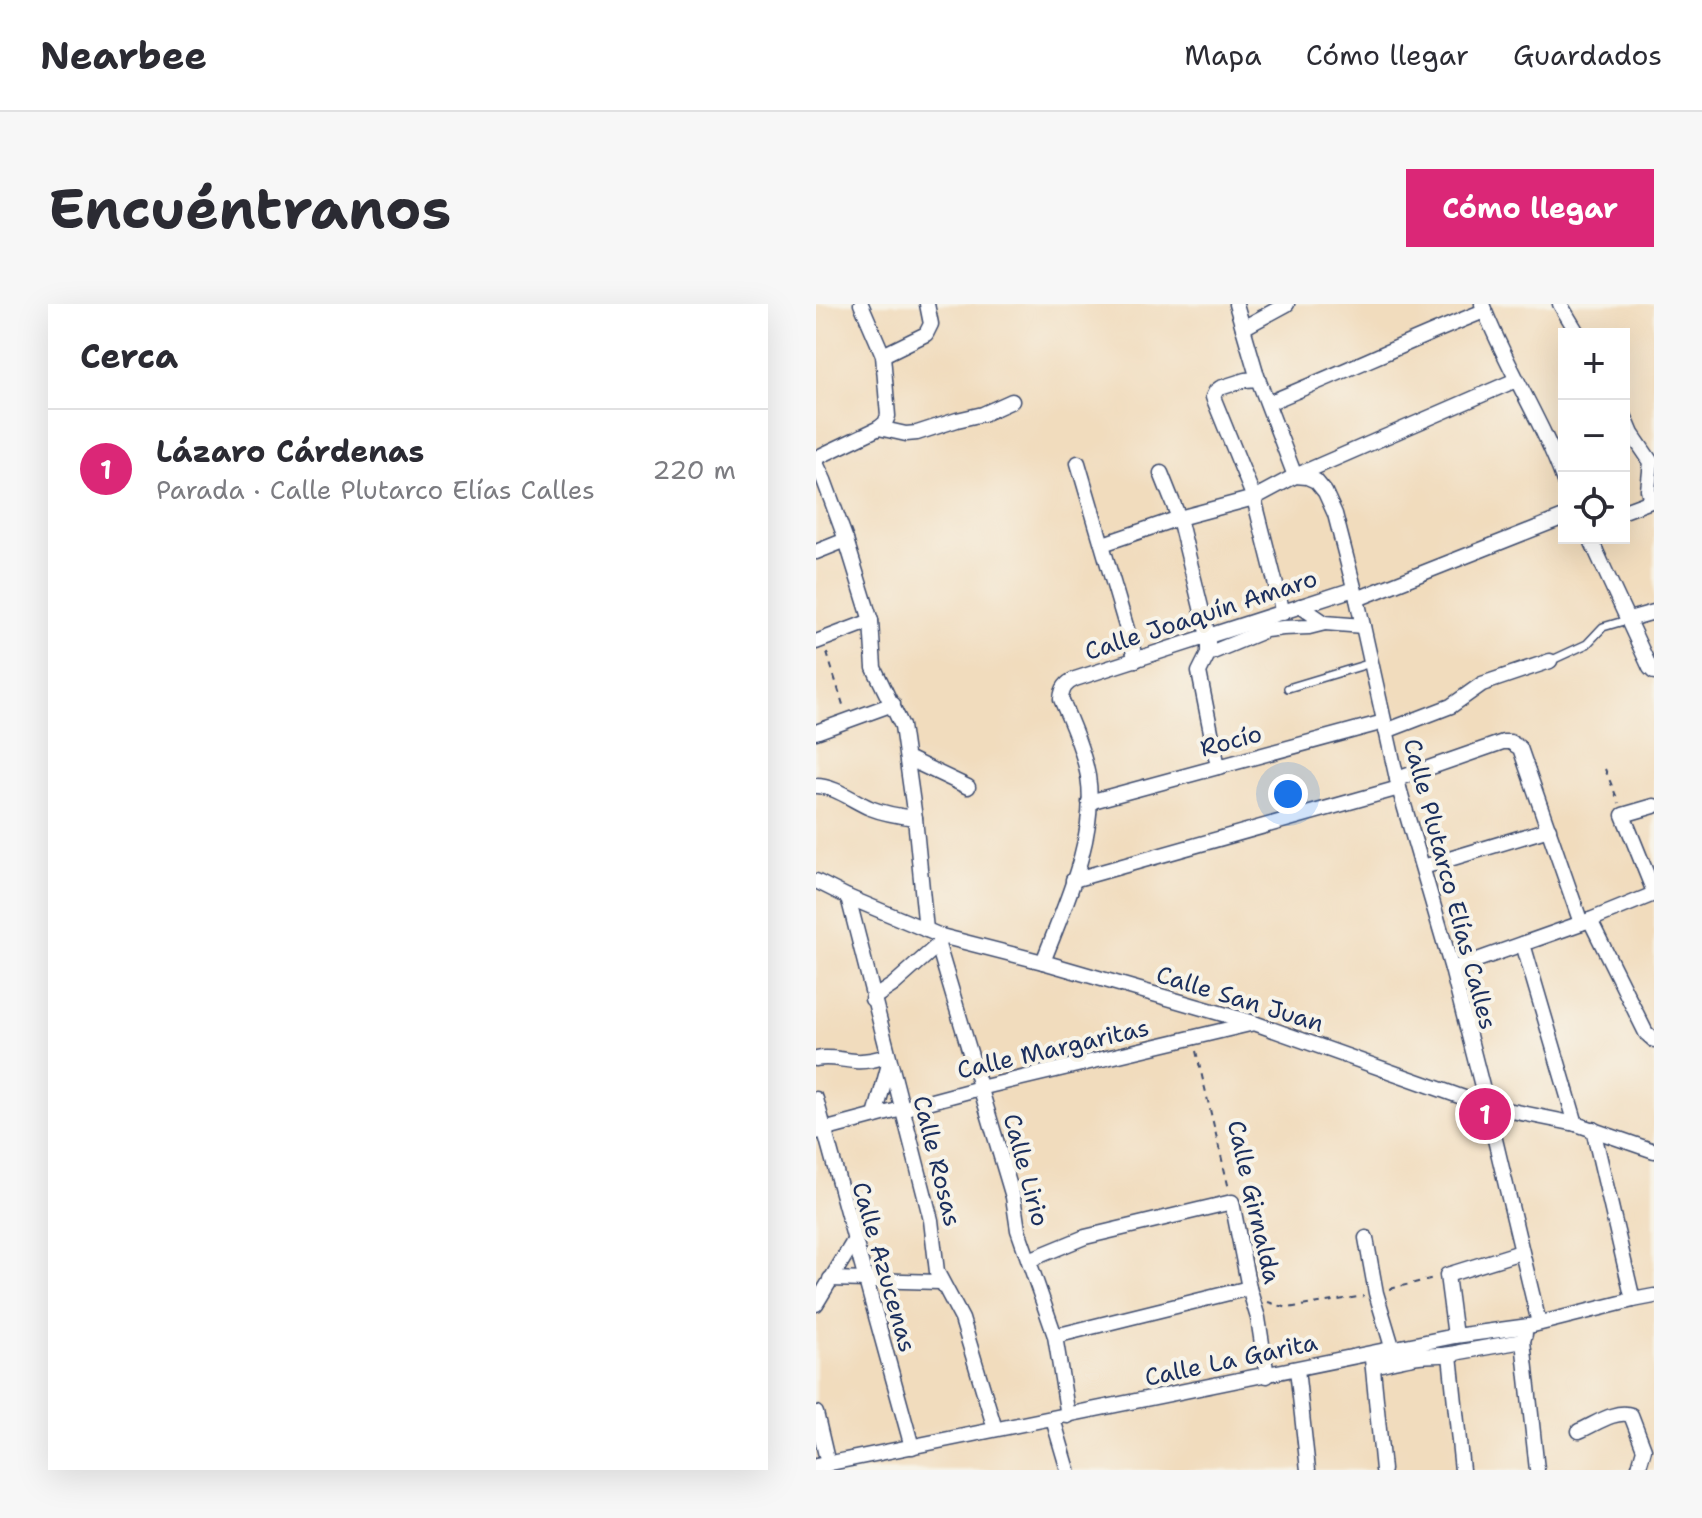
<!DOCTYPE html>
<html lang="es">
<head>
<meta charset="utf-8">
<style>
	:root { --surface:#fff; --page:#f7f7f7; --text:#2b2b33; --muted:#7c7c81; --line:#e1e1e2; --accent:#db2777 }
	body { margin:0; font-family:"Shantell Sans",sans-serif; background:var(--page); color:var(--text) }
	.controls { position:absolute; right:24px; top:24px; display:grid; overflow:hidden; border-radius:0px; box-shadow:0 8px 32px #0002 }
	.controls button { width:72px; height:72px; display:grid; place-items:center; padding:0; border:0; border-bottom:2px solid var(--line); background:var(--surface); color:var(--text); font:40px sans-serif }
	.you { position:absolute; left:472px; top:490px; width:28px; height:28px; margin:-20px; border:6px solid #fff; border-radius:50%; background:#1a73e8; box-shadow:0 0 0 12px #1a73e833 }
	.badge { display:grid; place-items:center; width:52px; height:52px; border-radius:50%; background:var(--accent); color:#fff; font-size:26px; font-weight:700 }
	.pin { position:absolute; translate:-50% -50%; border:4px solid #fff; box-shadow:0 2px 8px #0006 }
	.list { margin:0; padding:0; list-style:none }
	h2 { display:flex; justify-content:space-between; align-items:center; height:104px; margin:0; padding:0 32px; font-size:34px }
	h2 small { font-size:26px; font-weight:400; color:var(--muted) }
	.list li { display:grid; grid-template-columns:52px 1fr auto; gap:24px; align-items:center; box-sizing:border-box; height:120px; padding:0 32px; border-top:2px solid var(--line) }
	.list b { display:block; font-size:30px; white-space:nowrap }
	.list p { margin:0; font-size:26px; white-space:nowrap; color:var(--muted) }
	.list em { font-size:26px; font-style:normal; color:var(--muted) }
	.icon { flex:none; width:44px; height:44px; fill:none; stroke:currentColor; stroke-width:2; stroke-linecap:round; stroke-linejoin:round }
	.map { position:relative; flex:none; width:838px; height:1166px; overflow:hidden; border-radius:0px }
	header { display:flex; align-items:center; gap:48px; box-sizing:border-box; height:112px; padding:0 40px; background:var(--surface); border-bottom:2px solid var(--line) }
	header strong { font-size:38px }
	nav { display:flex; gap:44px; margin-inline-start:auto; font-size:28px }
	.intro { display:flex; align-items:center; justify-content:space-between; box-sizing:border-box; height:192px; padding:0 48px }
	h1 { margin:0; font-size:56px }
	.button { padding:20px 36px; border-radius:0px; background:var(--accent); color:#fff; font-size:28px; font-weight:700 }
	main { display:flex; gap:48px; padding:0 48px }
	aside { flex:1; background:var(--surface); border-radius:0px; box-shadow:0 8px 32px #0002 }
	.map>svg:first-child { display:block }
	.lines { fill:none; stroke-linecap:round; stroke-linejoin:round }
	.lane-casing { stroke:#3b496c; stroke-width:10 }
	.street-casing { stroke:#3b496c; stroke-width:17 }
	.path { stroke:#3b496c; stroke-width:2; stroke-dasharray:6 6; stroke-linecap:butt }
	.lane { stroke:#fff; stroke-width:7 }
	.street { stroke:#fff; stroke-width:14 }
	.labels { text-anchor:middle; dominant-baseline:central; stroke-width:8; stroke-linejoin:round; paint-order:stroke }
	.street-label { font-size:24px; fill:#1b2f5e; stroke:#f7f3e8 }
</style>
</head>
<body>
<header>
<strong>Nearbee</strong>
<nav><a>Mapa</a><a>Cómo llegar</a><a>Guardados</a></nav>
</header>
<div class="intro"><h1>Encuéntranos</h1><a class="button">Cómo llegar</a></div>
<main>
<aside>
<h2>Cerca<small></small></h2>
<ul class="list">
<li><span class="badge">1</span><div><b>Lázaro Cárdenas</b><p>Parada · Calle Plutarco Elías Calles</p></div><em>220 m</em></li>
</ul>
</aside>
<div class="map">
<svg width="838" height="1166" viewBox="0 0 838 1166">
	<rect width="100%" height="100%" fill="#f7f3e8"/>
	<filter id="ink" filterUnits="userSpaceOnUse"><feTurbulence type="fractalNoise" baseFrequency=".0125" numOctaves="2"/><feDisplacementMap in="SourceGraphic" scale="16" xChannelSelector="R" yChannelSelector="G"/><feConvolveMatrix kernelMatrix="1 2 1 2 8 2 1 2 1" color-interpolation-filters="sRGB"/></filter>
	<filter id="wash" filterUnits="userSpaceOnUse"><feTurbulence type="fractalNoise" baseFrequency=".006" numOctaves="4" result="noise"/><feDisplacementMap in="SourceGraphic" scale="32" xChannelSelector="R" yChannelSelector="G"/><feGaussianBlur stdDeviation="1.8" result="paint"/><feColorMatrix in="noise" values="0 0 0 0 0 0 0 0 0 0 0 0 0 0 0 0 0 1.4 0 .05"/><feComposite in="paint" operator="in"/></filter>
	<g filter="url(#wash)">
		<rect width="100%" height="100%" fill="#f1dcbd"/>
	</g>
	<g filter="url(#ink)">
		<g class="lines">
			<!-- lane casing -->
			<g class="lane-casing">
				<g id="lane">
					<path d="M 734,357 L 771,340 L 787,323 L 811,316"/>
					<path d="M 472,384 L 555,359"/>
				</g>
			</g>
			<!-- street casing -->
			<g class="street-casing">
				<g id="street">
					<path d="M 420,0 L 442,75 L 479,172 L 491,173 L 500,177 L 509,188 L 519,210 L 541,295 L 583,484 L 636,665 L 671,802 L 723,1019"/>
					<path d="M 666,0 C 689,61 726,116 748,177"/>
					<path d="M 744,0 L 762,30"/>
					<path d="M 427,24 L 471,0"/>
					<path d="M 67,51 L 110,30 L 115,20 L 111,0"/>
					<path d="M 442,75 L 429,76 L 404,84 L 400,87 L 397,93 L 438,194 L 467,309"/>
					<path d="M 452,99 C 525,69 596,36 668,7"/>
					<path d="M 808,111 L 816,130 L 835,158 L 832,186 L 835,197 L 808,207"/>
					<path d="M 63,124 L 90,130 L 101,129 L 141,116 L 167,110 L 196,97"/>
					<path d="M 0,154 L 63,124 L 69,119 L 72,112 L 67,51 L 45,0"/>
					<path d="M 0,159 L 8,176 L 30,236 L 55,317 L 58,364 L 86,422 L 99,514 L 110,626"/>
					<path d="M 262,159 L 320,356"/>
					<path d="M 345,169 L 363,214 L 392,332 L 392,350 L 383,368 L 402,463"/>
					<path d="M 774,234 L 834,364 L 838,368"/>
					<path d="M 287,240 L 363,214 L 438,194 L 479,172 L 700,76"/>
					<path d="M 0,248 L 30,236"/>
					<path d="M 541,295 L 748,213"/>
					<path d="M 484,302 L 509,319 L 547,322"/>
					<path d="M 813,315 L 838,308"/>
					<path d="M 0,338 L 55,317"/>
					<path d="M 392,350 L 450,326 L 467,324 L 493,323 L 509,319"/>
					<path d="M 570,427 L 635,402 L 666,380 L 734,357"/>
					<path d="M 0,428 L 77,400"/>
					<path d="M 91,454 L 152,483"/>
					<path d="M 581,475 L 687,438 L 694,438 L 704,444 L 765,619"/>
					<path d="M 0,482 C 19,482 37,497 54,504 C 69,510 83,512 99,514"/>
					<path d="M 273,498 L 568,418"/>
					<path d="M 838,502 L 807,511 L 838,588"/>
					<path d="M 607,563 L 733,525"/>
					<path d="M 257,576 L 583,484"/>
					<path d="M 0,577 L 32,593 L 125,632 L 227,658 L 438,719 L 671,802 L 760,820 L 838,847"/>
					<path d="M 32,593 L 115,916 L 121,968 L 146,1015 L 179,1125"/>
					<path d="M 774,616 L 830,729 L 838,736"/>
					<path d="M 125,632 L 122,641 L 197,893 L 202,926 L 239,1032 L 252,1112"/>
					<path d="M 707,640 L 760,820"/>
					<path d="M 227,658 C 248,603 282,532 272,472 C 267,445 255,419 245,395 C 246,384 250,379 259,375 L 538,285"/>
					<path d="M 636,665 L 774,616 L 838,590"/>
					<path d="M 56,695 L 77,681 L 122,641"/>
					<path d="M 0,755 C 14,752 25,756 39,757 C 50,758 61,755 72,752"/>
					<path d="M 0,795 L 96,1143"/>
					<path d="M 59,812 L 73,760"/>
					<path d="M 777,825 L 817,996"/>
					<path d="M 0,828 L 164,784 L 438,719"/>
					<path d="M 550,934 L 560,989 L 577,1046"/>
					<path d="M 213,956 L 269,933 L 416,898 L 433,984 L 442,1014 L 451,1072"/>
					<path d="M 14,975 L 124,978"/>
					<path d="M 0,1000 L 38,937"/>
					<path d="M 709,1030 L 707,1037 L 721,1166"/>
					<path d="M 239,1032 L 433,984"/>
					<path d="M 639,1032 L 631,971 L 705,948"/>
					<path d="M 634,1051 L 646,1166"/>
					<path d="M 556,1055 L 567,1166"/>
					<path d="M 557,1062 C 570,1059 584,1055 597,1053 C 612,1050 629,1053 644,1048 L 707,1037"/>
					<path d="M 481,1065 L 492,1166"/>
					<path d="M 0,1109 L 12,1160"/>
					<path d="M 237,1115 L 252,1166"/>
					<path d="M 763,1127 C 778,1121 800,1105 815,1111 L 828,1145 L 822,1166"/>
					<path d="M 0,1162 L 639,1032 L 713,1022 L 817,996 L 838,992"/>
				</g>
			</g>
			<!-- path -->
			<g class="path">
				<path d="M 11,349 L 28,404"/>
				<path d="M 789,465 L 803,499"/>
				<path d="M 380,747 L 413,885"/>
				<path d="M 574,985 L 618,974"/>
				<path d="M 452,998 L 472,1004 L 548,992"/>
			</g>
			<!-- lane -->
			<use href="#lane" class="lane"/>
			<!-- street -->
			<use href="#street" class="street"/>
		</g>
	</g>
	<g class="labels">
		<!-- street labels -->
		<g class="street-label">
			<text transform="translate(385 311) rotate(-18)">Calle Joaquín Amaro</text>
			<text transform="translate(415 437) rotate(-15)">Rocío</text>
			<text transform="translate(634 580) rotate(75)">Calle Plutarco Elías Calles</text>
			<text transform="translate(424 695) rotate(17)">Calle San Juan</text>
			<text transform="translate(237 745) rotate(-13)">Calle Margaritas</text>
			<text transform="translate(121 857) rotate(76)">Calle Rosas</text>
			<text transform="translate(210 866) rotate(75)">Calle Lirio</text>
			<text transform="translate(438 898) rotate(77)">Calle Girnalda</text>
			<text transform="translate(68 963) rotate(74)">Calle Azucenas</text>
			<text transform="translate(415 1056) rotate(-12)">Calle La Garita</text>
		</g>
	</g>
</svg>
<div class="controls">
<button>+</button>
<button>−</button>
<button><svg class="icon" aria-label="locate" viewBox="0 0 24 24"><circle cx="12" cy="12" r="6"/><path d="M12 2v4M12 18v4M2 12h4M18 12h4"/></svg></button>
</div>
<div class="you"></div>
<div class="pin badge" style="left:669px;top:810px">1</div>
</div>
</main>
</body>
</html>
